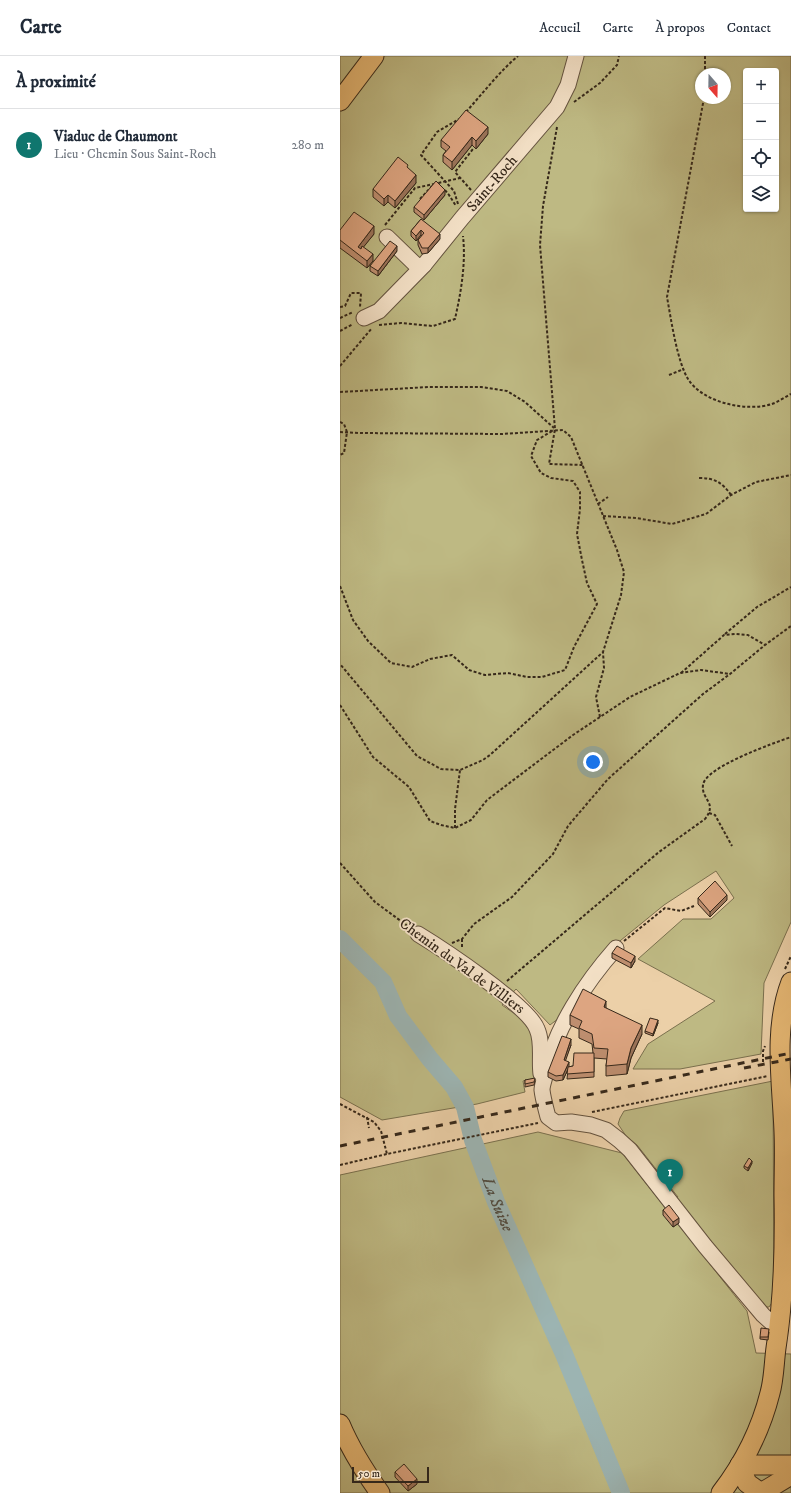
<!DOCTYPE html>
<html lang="fr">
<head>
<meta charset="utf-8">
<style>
	:root { --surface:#fff; --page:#f2f2f3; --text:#1f2937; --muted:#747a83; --line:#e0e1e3; --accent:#0f766e }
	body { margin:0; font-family:"IM FELL DW Pica",serif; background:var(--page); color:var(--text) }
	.controls { position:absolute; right:12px; top:12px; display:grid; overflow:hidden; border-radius:4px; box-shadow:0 1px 3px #0004 }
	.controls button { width:36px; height:36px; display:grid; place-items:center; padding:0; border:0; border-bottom:1px solid var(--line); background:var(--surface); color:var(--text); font:20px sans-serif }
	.compass { position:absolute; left:355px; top:12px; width:36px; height:36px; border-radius:50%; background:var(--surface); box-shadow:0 1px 3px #0004; rotate:160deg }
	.scale { position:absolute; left:12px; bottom:10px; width:77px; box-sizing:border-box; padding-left:4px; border:2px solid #36281a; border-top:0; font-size:11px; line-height:14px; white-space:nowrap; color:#36281a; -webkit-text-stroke:3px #f3e0c6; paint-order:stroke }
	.you { position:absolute; left:253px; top:706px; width:14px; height:14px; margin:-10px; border:3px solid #fff; border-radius:50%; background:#1a73e8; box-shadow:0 0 0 6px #1a73e833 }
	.badge { display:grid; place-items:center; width:26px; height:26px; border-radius:50%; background:var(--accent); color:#fff; font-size:13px; font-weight:700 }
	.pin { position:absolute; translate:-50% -33px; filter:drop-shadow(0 1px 2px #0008) }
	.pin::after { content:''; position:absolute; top:21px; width:14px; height:12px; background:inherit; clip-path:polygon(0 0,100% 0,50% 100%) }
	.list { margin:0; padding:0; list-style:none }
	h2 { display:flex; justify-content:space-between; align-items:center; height:52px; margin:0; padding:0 16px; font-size:17px }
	h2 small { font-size:13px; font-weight:400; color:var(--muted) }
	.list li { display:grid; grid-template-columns:26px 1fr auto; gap:12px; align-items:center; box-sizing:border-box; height:72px; padding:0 16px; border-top:1px solid var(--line) }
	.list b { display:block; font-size:15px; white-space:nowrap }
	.list p { margin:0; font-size:13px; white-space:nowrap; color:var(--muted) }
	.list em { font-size:13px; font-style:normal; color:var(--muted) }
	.icon { flex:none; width:22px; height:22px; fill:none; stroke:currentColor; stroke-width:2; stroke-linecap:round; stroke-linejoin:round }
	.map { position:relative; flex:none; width:451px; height:1437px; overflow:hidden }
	header { display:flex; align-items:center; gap:24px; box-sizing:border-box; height:56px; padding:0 20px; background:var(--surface); border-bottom:1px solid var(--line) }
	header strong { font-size:19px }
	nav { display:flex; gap:22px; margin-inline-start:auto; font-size:14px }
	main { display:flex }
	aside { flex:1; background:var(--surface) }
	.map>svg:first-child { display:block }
	.green { fill:#beb983; stroke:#7a704e; fill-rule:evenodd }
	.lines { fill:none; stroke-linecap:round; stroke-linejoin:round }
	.river { stroke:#9cb4b2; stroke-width:18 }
	.minor-casing { stroke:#64523e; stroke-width:17 }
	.major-casing { stroke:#36281a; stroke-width:21 }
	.path { stroke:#36281a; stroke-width:2; stroke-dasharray:3 2; stroke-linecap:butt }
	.minor { stroke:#f3e0c6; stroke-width:15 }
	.major { stroke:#e6b874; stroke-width:19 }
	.rail { stroke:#36281a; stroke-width:3; stroke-dasharray:7 7; stroke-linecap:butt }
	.wall { fill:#be8e6f; stroke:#36281a }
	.shaded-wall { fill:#9b745a; stroke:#36281a }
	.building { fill:#dda581; stroke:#36281a }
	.labels { text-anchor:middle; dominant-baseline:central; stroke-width:3.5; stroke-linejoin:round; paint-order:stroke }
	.street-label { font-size:15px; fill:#36281a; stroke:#f3e0c6 }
	.water-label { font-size:16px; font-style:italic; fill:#504b40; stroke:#f3e0c6 }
</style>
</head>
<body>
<header>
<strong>Carte</strong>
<nav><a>Accueil</a><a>Carte</a><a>À propos</a><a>Contact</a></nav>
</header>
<main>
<aside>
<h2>À proximité<small></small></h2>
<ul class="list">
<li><span class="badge">1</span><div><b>Viaduc de Chaumont</b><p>Lieu · Chemin Sous Saint-Roch</p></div><em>280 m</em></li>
</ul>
</aside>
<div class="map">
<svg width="451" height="1437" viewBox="0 0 451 1437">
	<rect width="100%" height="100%" fill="#ecd0a8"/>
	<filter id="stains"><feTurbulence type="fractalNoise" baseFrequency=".005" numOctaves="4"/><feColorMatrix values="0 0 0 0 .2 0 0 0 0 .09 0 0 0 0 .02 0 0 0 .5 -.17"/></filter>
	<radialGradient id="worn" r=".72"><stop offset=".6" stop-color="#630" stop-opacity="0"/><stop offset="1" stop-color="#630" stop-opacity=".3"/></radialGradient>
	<!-- green -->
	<g class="green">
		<path d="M 0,0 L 451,0 L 451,866 L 424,927 L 421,998 L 340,1013 L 293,1013 L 308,988 L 375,945 L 298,903 L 343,863 L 371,863 L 394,842 L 376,815 L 324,849 L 275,889 L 223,959 L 210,969 L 176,933 L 162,949 L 185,965 L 193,974 L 196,1022 L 183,1025 L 185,1036 L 137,1048 L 42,1064 L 0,1041 ZM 406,15 L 436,15 L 436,153 L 406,153 ZM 361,18 L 385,18 L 385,42 L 361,42 Z"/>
		<path d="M 433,1025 L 434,1244 L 429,1251 L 422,1251 L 333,1145 L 338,1141 L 297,1089 L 286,1080 L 278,1068 L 280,1062 L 284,1055 Z"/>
		<path d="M 198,1076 L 282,1097 L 407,1255 L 416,1297 L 451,1298 L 451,1437 L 0,1437 L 0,1119 Z"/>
	</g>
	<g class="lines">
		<!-- river -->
		<path class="river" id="s1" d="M 0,883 L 43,926 L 58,960 L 90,1003 L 114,1031 L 125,1051 L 133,1084 L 156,1146 L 224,1298 L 281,1437"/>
		<!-- minor casing -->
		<g class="minor-casing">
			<g id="minor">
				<path id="s2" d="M 47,181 L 77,210 L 84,209 L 122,162 L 217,51 L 228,29 L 236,0"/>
				<path d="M 24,262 L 39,255 L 84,209"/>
				<path d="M 78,878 C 101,892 189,950 197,973 C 203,986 199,1004 201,1018"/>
				<path d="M 276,892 C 246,926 215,972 206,1016 C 205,1022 202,1029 202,1034 C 203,1043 206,1053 208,1061 L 216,1067 L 231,1066 L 251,1069 L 266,1074 L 279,1084 L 290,1094 L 365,1190 L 423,1259 L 432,1267 L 440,1269"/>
			</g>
		</g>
		<!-- major casing -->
		<g class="major-casing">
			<g id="major">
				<path d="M 0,45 L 34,0"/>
				<path d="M 0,1368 C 10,1392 25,1416 40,1437"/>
				<path d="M 400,1409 L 451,1409"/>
				<path d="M 400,1409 L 407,1427 L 421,1437"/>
				<path d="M 381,1437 C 404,1407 421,1373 430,1337 C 434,1323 434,1307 436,1292 C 444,1241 445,1191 444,1139 C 444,1118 445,1096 444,1075 C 442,1026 433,973 451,926"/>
				<path d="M 421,1437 L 451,1419"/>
			</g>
		</g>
		<!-- path -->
		<g class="path">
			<path d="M 365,18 L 365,0"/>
			<path d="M 364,42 L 327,241 C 331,263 337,305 348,323 C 363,347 407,356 432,348 C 438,346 445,341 451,338"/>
			<path d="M 234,46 L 260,27 L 277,9 L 279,0"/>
			<path d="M 126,56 C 143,37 159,16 178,0"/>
			<path d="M 217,71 L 203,150 L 200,189 L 215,373 L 209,408 L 243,409"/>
			<path d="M 105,134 L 109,139 L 116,150"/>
			<path d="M 131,134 L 115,116 L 133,93"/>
			<path d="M 80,143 L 94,128 L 120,122"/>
			<path d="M 118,148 L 114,135 L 81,99 L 97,76 L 119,63"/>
			<path d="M 45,169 L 75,132 L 94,128"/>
			<path d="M 0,251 L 5,250 L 11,237 L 21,237 L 20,251"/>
			<path d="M 0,262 L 13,256"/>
			<path d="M 39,269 L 61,267 L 93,270 L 115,263 C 121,236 126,208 123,180"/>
			<path d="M 0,275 L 13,268"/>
			<path d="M 0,310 L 32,272"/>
			<path d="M 329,319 L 344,313"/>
			<path d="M 0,336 L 89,331 L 141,331 L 167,335 L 185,346 L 214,372"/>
			<path d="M 0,366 L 4,368 L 7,376 L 4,397 L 0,399"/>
			<path d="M 0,376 L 18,377 L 162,378 L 223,374 L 231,381 L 277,494 L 284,516 L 281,539 L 263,596 L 150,699 L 143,704 L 120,714 L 101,713 L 77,700 L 0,608"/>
			<path d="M 359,422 C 374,422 382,426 391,439"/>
			<path d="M 258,448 L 268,441"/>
			<path d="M 263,460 L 296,462 L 332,468 L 366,458 L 391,439 L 416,426 L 451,419"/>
			<path d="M 0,530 L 13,564 L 28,585 L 51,607 L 72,611 L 90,603 L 112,599 L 129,614 L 145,619 L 168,617 L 187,621 L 202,621 L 225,614 L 234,591 L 257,548 L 247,527 L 242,504 L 237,478 L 240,453 L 240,436 L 233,425 L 211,422 L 201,417 L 191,400 L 197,384 L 214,374"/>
			<path d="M 385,578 L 417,551 L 451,531"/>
			<path d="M 341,617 L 384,579 L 396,578 L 408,579 L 425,589"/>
			<path d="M 0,649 L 33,701 L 69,731 L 90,765 L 101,769 L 115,772 L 131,764 L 147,744 L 233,679 L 290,641 L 340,617 L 361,614 L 390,618"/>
			<path d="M 260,661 L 256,641 L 264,612 L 263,596"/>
			<path d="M 369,757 L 375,759 L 392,790"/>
			<path d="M 115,772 L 115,753 L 120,714"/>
			<path d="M 0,807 L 35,846 L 69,871"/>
			<path d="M 284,885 L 325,852 L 341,855 L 354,850"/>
			<path d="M 112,887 L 122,883 L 134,868 L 172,841 L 213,798 L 228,770 L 268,723 L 363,638 L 390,618 L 425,589 L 451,570"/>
			<path d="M 122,891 L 122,883"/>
			<path d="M 445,913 L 451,900"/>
			<path d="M 167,925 L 319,796 L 365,763 C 378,746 361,744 363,729 C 365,711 434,687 451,681"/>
			<path d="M 423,1006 L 423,995 L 425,990"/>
			<path d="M 0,1048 L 34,1066 L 41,1075 L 47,1098 L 198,1067"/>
			<path d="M 252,1056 L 428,1020"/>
			<path d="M 27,1061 L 29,1072"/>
			<path d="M 0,1109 L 47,1098"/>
		</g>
		<!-- minor -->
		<use href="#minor" class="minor"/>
		<!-- major -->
		<use href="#major" class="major"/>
		<!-- rail -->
		<g class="rail">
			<path d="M 404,1012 L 451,1003"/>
			<path d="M 0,1090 L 451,997"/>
		</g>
	</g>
	<!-- wall -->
	<g class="wall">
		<path d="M 148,78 L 136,93 L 132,89 L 112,114 L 103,106 L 103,99 L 106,95 L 101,91 L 101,84 Z"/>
		<path d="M 68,113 L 76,127 L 55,152 L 48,146 L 44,150 L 33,141 L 33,133 Z"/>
		<path d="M 105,139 L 84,164 L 74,156 L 74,151 Z"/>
		<path d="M 81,163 L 100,183 L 88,197 L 82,198 L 78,189 L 78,184 L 82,180 L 81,179 L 76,185 L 71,180 L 71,175 Z"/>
		<path d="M 0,174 L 34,178 L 23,191 L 33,205 L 27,212 L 0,192 Z"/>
		<path d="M 57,195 L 38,220 L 30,215 L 30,210 Z"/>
		<path d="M 358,842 L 387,844 L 370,861 L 358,848 Z"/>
		<path d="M 272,897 L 295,905 L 291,912 L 272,902 Z"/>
		<path d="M 266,952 L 302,978 L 291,1002 L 287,1018 L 266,1020 L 266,1010 L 267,1003 L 254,1002 L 254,1021 L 227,1023 L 228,1013 L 223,1024 L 216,1025 L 208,1021 L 208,1016 L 231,989 L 225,1004 L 228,1011 L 233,1010 L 253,997 L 252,988 L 239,982 L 239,973 L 230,969 L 230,959 Z"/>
		<path d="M 318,967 L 313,980 L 305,977 L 305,975 Z"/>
		<path d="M 185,1024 L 195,1025 L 194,1029 L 185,1031 Z"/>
		<path d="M 412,1107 L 408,1115 L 404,1112 L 404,1110 Z"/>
		<path d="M 323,1154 L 339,1167 L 333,1171 L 323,1159 Z"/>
		<path d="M 429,1276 L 428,1284 L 420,1283 L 420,1281 Z"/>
		<path d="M 55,1416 L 77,1428 L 68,1435 L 55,1421 Z"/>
	</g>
	<!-- shaded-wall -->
	<g class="shaded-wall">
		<path d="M 148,71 L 148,78 L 136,93 L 136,85 Z"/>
		<path d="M 132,81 L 132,89 L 112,114 L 112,106 Z"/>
		<path d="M 76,119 L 76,127 L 55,152 L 55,145 Z"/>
		<path d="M 105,134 L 105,139 L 84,164 L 84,159 Z"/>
		<path d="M 48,139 L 48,146 L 44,150 L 44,143 Z"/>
		<path d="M 34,170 L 34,178 L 18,198 L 18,191 Z"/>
		<path d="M 81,174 L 81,179 L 76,185 L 76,180 Z"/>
		<path d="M 100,178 L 100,183 L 88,197 L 88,192 Z"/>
		<path d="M 57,190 L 57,195 L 38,220 L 38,215 Z"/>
		<path d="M 33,198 L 33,205 L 27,212 L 27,205 Z"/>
		<path d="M 387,839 L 387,844 L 370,861 L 370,856 Z"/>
		<path d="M 295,900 L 295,905 L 291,912 L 291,907 Z"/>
		<path d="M 266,945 L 266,955 L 264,951 Z"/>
		<path d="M 318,964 L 318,967 L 313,980 L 313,978 Z"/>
		<path d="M 302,969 L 302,978 L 291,1002 L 287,1018 L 287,1008 L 291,992 Z"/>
		<path d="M 231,983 L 231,989 L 224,1009 L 224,1004 Z"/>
		<path d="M 229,1006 L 229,1011 L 223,1024 L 223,1019 Z"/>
		<path d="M 412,1105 L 412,1107 L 408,1115 L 408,1112 Z"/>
		<path d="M 339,1162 L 339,1167 L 333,1171 L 333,1166 Z"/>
		<path d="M 77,1423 L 77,1428 L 68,1435 L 68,1430 Z"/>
	</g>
	<!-- building -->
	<g class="building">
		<path d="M 126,54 L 148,71 L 136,85 L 132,81 L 112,106 L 103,99 L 110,91 L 101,84 Z"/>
		<path d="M 58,101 L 68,109 L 67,111 L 76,119 L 55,145 L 48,139 L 44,143 L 33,133 Z"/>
		<path d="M 96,125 L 105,134 L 84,159 L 74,151 Z"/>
		<path d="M 14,156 L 34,170 L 18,191 L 21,193 L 22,190 L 33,198 L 27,205 L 0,184 L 0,174 Z"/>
		<path d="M 81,163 L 100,178 L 88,192 L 82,192 L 78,184 L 84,177 L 81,174 L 76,180 L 71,175 Z"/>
		<path d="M 50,185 L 57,190 L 38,215 L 30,210 Z"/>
		<path d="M 375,825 L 387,839 L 370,856 L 358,842 Z"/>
		<path d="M 277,890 L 295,900 L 291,907 L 272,897 Z"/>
		<path d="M 243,933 L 266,945 L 264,951 L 302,969 L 291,992 L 287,1008 L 266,1010 L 268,993 L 254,992 L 252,978 L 239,972 L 242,965 L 230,959 Z"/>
		<path d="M 310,962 L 318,964 L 313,978 L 305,975 Z"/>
		<path d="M 222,980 L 231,983 L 224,1004 L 229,1006 L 223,1019 L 216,1020 L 208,1016 Z"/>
		<path d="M 234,997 L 254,997 L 254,1016 L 227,1018 L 228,1011 L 233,1010 Z"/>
		<path d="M 195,1022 L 194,1026 L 185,1028 L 185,1024 Z"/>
		<path d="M 409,1102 L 412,1105 L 408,1112 L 404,1110 Z"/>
		<path d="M 329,1149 L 339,1162 L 333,1166 L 323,1154 Z"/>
		<path d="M 421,1272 L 429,1273 L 428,1281 L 420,1281 Z"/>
		<path d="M 64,1408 L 77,1423 L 68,1430 L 55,1416 Z"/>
	</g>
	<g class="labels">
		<!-- street labels -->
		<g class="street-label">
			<text stroke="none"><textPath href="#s2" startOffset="155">Saint-Roch</textPath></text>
			<text transform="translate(122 910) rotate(36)">Chemin du Val de Villiers</text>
		</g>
		<!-- water labels -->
		<g class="water-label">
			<text stroke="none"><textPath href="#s1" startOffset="314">La Suize</textPath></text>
		</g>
	</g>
	<rect width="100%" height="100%" filter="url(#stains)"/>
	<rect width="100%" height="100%" fill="url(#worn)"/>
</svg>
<div class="controls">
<button>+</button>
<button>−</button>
<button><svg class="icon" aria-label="locate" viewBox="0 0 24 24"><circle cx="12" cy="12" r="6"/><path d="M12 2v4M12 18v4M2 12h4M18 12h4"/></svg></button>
<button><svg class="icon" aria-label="layers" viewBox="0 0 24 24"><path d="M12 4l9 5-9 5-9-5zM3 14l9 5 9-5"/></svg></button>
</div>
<svg class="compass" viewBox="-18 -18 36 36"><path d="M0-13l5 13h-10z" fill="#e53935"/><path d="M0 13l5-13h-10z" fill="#747a83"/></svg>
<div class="scale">50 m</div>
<div class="you"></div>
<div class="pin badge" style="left:330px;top:1136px">1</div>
</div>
</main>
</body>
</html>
